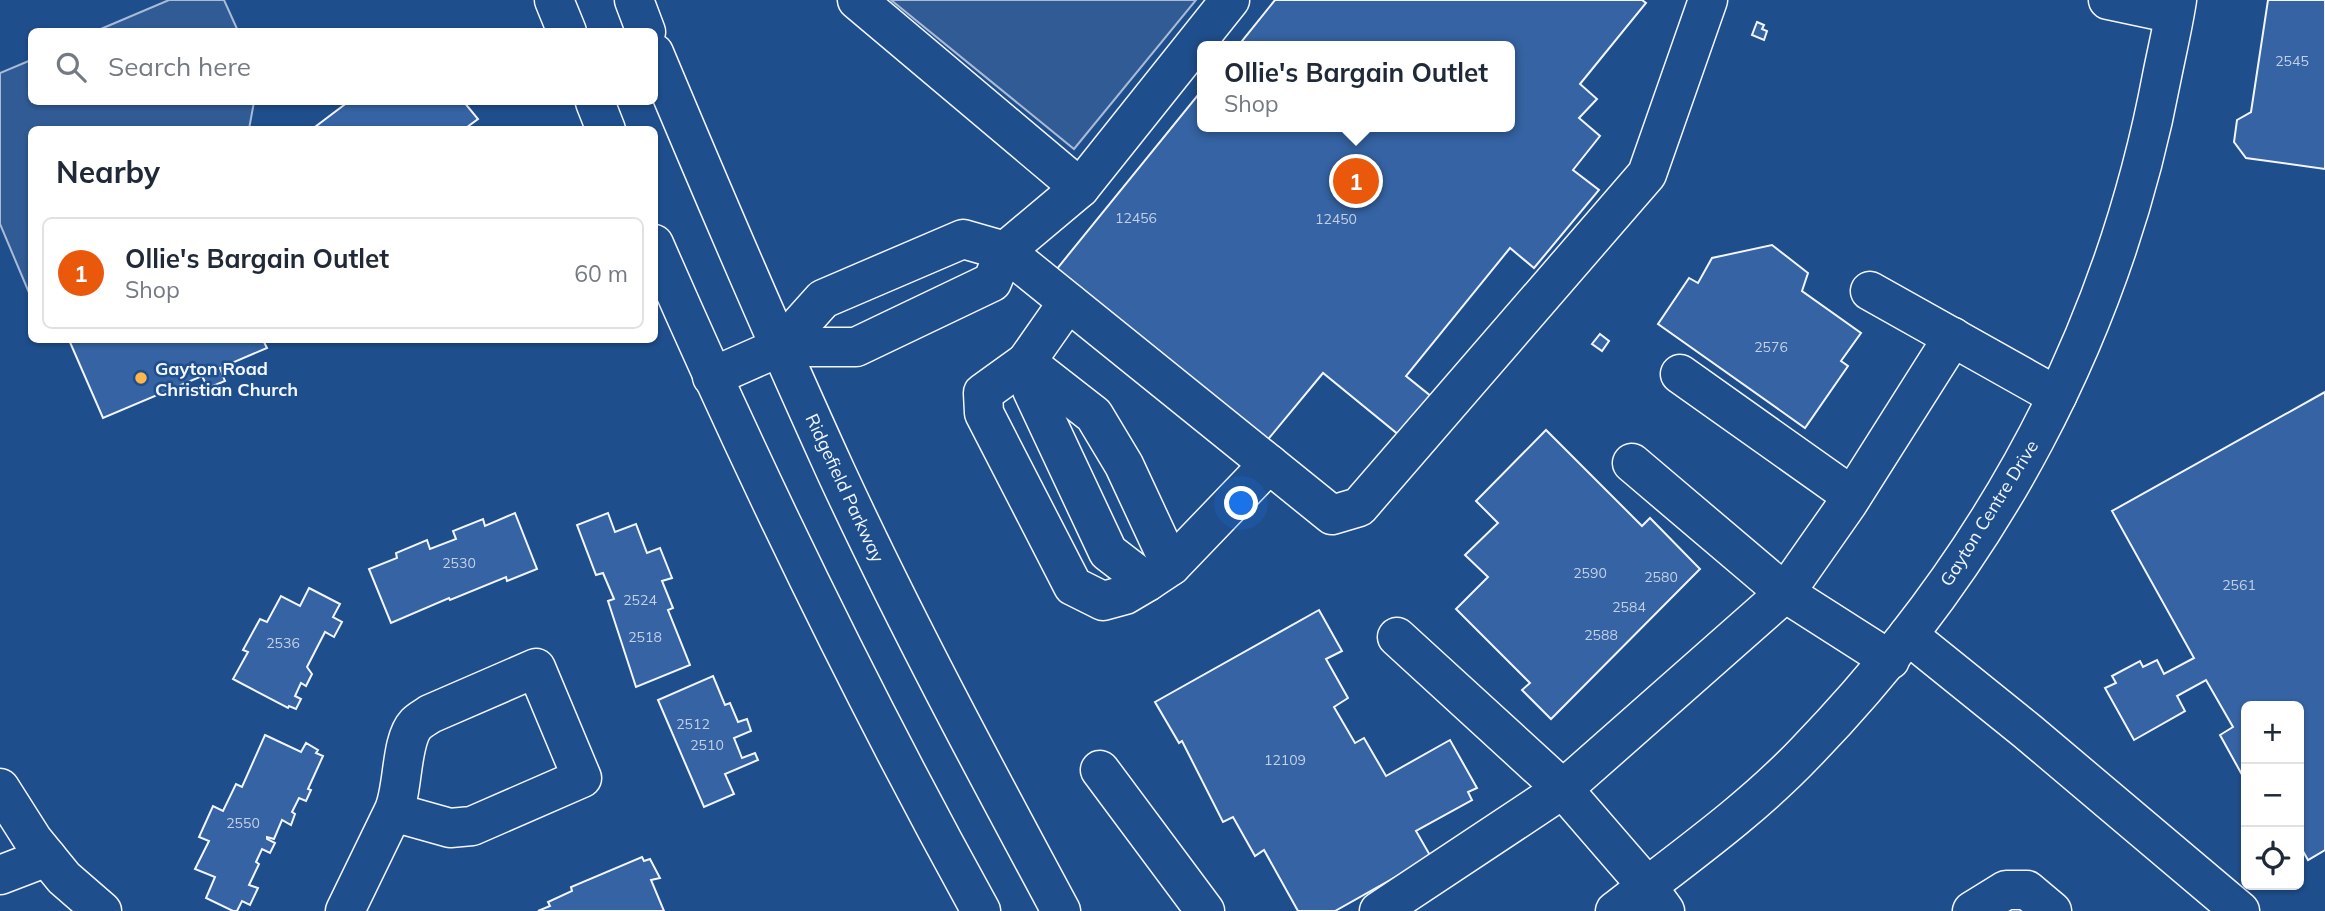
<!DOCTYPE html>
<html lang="en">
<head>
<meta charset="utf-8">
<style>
	:root { --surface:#fff; --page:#f2f2f3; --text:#1f2937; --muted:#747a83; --line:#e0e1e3; --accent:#ea580c }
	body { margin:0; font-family:Mulish,sans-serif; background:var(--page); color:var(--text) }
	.controls { position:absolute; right:21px; bottom:21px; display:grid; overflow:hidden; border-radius:10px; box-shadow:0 2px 5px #0004 }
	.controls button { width:63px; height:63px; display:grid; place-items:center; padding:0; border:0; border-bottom:2px solid var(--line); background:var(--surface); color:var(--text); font:35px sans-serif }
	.you { position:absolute; left:1242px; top:504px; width:24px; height:24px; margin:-18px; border:5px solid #fff; border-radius:50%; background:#1a73e8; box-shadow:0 0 0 10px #1a73e833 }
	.badge { display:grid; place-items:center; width:46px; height:46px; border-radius:50%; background:var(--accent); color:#fff; font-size:23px; font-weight:700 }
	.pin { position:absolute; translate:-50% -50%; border:4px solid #fff; box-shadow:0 2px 7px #0006 }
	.popup { position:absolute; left:1197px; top:41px; width:318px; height:91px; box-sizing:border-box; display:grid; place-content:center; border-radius:10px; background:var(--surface); filter:drop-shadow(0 2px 5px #0005); font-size:23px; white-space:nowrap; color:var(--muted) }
	.popup b { font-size:26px; color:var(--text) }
	.popup::after { content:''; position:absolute; left:50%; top:100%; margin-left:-14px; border:14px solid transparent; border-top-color:var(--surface) }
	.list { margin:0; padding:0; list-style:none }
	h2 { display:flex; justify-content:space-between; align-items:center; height:91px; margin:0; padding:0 28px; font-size:30px }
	h2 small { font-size:23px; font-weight:400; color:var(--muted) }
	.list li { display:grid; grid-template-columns:46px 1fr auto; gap:21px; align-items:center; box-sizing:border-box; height:112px; margin:0 14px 14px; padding:0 14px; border:2px solid var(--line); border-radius:10px }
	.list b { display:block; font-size:26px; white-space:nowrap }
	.list p { margin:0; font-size:23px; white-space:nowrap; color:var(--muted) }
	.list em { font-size:23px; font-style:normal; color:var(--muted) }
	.icon { flex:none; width:38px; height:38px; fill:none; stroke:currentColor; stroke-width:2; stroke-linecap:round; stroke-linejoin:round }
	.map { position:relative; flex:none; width:2325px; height:911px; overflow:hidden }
	.search { position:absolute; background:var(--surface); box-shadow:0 2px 5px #0004; left:28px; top:28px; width:630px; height:77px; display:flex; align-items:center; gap:18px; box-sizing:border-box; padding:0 24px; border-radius:10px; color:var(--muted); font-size:26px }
	.panel { position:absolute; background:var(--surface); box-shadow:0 2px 5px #0004; left:28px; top:126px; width:630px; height:217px; border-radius:10px }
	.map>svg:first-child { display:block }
	.parking { fill:#305b95; stroke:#a8bbd7; stroke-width:2 }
	.building { fill:#3563a3; stroke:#f2f6ff; stroke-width:2 }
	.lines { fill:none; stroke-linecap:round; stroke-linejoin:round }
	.minor-casing { stroke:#f2f6ff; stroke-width:41 }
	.major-casing { stroke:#f2f6ff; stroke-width:41 }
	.minor { stroke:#1f4e8c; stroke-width:38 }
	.major { stroke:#1f4e8c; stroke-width:38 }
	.poi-dot { fill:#ffb74d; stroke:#1f4e8c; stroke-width:2.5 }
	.labels { text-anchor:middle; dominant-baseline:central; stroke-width:5; stroke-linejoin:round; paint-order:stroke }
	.number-label { font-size:14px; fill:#c3d1e8 }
	.poi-label { font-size:18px; font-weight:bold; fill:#f2f6ff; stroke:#1f4e8c; text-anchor:start }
	.street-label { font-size:18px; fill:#f2f6ff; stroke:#1f4e8c }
</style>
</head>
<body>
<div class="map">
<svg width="2325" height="911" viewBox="0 0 2325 911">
	<rect width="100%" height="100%" fill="#1f4e8c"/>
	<!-- parking -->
	<g class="parking">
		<path d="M 169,0 L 224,0 L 238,31 L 96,31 Z"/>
		<path d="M 891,0 L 1196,0 L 1074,149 Z"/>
		<path d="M 31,60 L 32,102 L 254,102 L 249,129 L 32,130 L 30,295 L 0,224 L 0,73 Z"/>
	</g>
	<!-- building -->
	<g class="building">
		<path d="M 1275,0 L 1642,0 L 1646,3 L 1580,84 L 1597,99 L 1579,118 L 1600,136 L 1573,170 L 1599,190 L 1534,268 L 1510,248 L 1406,376 L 1432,397 L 1399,435 L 1323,373 L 1265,443 L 1056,270 L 1202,90 L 1202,127 L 1510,127 L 1510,46 L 1238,46 Z"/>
		<path d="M 2268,0 L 2325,0 L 2325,169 L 2246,158 L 2234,142 L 2237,120 L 2251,112 Z"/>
		<path d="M 1757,22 L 1764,25 L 1762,29 L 1767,31 L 1764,40 L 1752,35 Z"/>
		<path d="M 348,102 L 464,102 L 478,119 L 463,130 L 311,130 Z"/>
		<path d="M 1772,245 L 1808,273 L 1802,291 L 1861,333 L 1841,361 L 1848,366 L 1805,428 L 1658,324 L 1689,278 L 1698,283 L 1712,258 Z"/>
		<path d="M 1600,334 L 1609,341 L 1602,351 L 1592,344 Z"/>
		<path d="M 69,340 L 263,340 L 267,348 L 220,368 L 225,381 L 208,388 L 202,376 L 103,418 Z"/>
		<path d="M 2325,392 L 2325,850 L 2308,860 L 2299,844 L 2299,706 L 2246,706 L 2246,782 L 2220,735 L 2233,727 L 2206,680 L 2177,696 L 2185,711 L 2134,740 L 2105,688 L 2116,683 L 2112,676 L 2140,661 L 2143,667 L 2157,660 L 2164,674 L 2194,658 L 2112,511 Z"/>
		<path d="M 1546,430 L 1642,526 L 1650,518 L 1700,569 L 1551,719 L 1522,690 L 1530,683 L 1456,609 L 1488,577 L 1465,555 L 1498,523 L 1476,501 Z"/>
		<path d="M 515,513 L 537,569 L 507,581 L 506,577 L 450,600 L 449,598 L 391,623 L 369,569 L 397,558 L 396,553 L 427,540 L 430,549 L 456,539 L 453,531 L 483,519 L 485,526 Z"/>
		<path d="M 608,513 L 615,532 L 636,524 L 647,553 L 660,548 L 672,578 L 662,581 L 673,608 L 668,610 L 690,665 L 636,687 L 608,601 L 614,599 L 603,573 L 596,575 L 577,525 Z"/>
		<path d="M 309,588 L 340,604 L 333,617 L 342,622 L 334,637 L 325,632 L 307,667 L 312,674 L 306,686 L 301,683 L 295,696 L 301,699 L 296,709 L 289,706 L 288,708 L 233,679 L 248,652 L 243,650 L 260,619 L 267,622 L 281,596 L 300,606 Z"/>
		<path d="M 1319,610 L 1342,651 L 1326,659 L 1348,698 L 1334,707 L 1355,743 L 1364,738 L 1386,776 L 1450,740 L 1477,788 L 1468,792 L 1472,800 L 1416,831 L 1431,857 L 1335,911 L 1298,911 L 1264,850 L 1255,856 L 1233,817 L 1223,822 L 1182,741 L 1179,743 L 1155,702 Z"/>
		<path d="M 713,676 L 725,705 L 730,703 L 738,722 L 747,719 L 751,731 L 734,738 L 742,758 L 755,753 L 758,760 L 725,774 L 734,794 L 704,807 L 658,700 Z"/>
		<path d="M 265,735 L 301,752 L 306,743 L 318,750 L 316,753 L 323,756 L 308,789 L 311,790 L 306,801 L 299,798 L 292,812 L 295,814 L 291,825 L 282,820 L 274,839 L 267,837 L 267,839 L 275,843 L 270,853 L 262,849 L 256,862 L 259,864 L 249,885 L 258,888 L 250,905 L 242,901 L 237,911 L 233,911 L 206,898 L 215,877 L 195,869 L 209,841 L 199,837 L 213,806 L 223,811 L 236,784 L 242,787 Z"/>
		<path d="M 642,857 L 644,861 L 650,859 L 660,878 L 651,880 L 664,911 L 538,911 L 550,906 L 548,902 L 572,891 L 571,887 Z"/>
	</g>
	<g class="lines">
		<!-- minor casing -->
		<g class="minor-casing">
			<g id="minor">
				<path d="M 857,0 L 1080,188"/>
				<path d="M 1230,0 L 1080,188 L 1005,251 L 1332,515 L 1359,507 L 1647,174 L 1708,0"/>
				<path d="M 2108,0 L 2174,14"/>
				<path d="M 1870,291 L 2057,396"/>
				<path d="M 1068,302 L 1026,362 L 1032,390 L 1108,552 L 1147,582 L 1171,566 L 1269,464"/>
				<path d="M 1680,374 L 1852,496"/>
				<path d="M 712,377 L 780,347 L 856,347 L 992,282 L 1005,251 L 963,239 L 823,299 L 780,347"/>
				<path d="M 1632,463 L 1785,593 L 1890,660"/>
				<path d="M 1147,582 L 1125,595 L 1103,601 L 1073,586 L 984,413 L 983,393 L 1026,362 L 1094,415 L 1124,465 L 1171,566"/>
				<path d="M 1908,635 L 2027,731 L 2240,911"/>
				<path d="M 1397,637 L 1563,789 L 1647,886 L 1665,911"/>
				<path d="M 1100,770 L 1205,911"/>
				<path d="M 0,788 L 33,840 L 64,878 L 102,911"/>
				<path d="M 0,875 L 47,857"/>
				<path d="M 345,911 L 393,812 C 404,790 400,741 416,724 C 420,720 426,717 430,714 L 536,668 L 582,778 L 472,826 L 450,828 L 393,812"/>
				<path d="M 1379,911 L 1563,789 L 1785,593 L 1848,503 L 1953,337"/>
				<path d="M 1615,911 C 1680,860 1749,812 1806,752 C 1990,562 2113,336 2162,76 C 2167,51 2173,26 2177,0"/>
				<path d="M 1972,911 L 2006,890 L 2027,890 L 2052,911"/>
			</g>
		</g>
		<!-- major casing -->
		<g class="major-casing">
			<g id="major">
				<path d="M 554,0 L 567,32"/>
				<path d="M 634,0 L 646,32"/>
				<path d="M 654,53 C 713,194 773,334 836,472 C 905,621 983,766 1061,911"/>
				<path d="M 595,102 L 606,130"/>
				<path d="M 654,244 C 753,471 861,694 981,911"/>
			</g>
		</g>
		<!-- minor -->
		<use href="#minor" class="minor"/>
		<!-- major -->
		<use href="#major" class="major"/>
	</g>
	<!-- markers -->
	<circle class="poi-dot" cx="141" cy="378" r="7"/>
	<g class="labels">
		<!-- number labels -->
		<g class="number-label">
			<text x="2292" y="61">2545</text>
			<text x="1136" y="218">12456</text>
			<text x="1336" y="219">12450</text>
			<text x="1771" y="347">2576</text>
			<text x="459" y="563">2530</text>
			<text x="1590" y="573">2590</text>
			<text x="1661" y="577">2580</text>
			<text x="2239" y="585">2561</text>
			<text x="640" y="600">2524</text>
			<text x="1629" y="607">2584</text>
			<text x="1601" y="635">2588</text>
			<text x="645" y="637">2518</text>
			<text x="283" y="643">2536</text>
			<text x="693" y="724">2512</text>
			<text x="707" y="745">2510</text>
			<text x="1285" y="760">12109</text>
			<text x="243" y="823">2550</text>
		</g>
		<!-- poi labels -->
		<g class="poi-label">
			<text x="155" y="368">Gayton Road<tspan x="155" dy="21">Christian Church</tspan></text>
		</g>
		<!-- street labels -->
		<g class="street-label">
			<text transform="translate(845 488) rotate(65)">Ridgefield Parkway</text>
			<text transform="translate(1989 513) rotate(-58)">Gayton Centre Drive</text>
		</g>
	</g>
</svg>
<div class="controls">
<button>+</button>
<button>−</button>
<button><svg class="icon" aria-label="locate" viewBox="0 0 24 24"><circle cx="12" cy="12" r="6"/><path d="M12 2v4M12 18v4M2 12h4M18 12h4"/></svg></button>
</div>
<div class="you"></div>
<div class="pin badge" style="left:1356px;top:181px">1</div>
<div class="popup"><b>Ollie's Bargain Outlet</b>Shop</div>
<div class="search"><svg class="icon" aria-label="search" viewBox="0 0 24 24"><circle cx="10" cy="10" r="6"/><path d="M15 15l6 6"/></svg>Search here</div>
<section class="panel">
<h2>Nearby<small></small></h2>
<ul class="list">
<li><span class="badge">1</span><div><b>Ollie's Bargain Outlet</b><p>Shop</p></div><em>60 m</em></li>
</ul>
</section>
</div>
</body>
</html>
